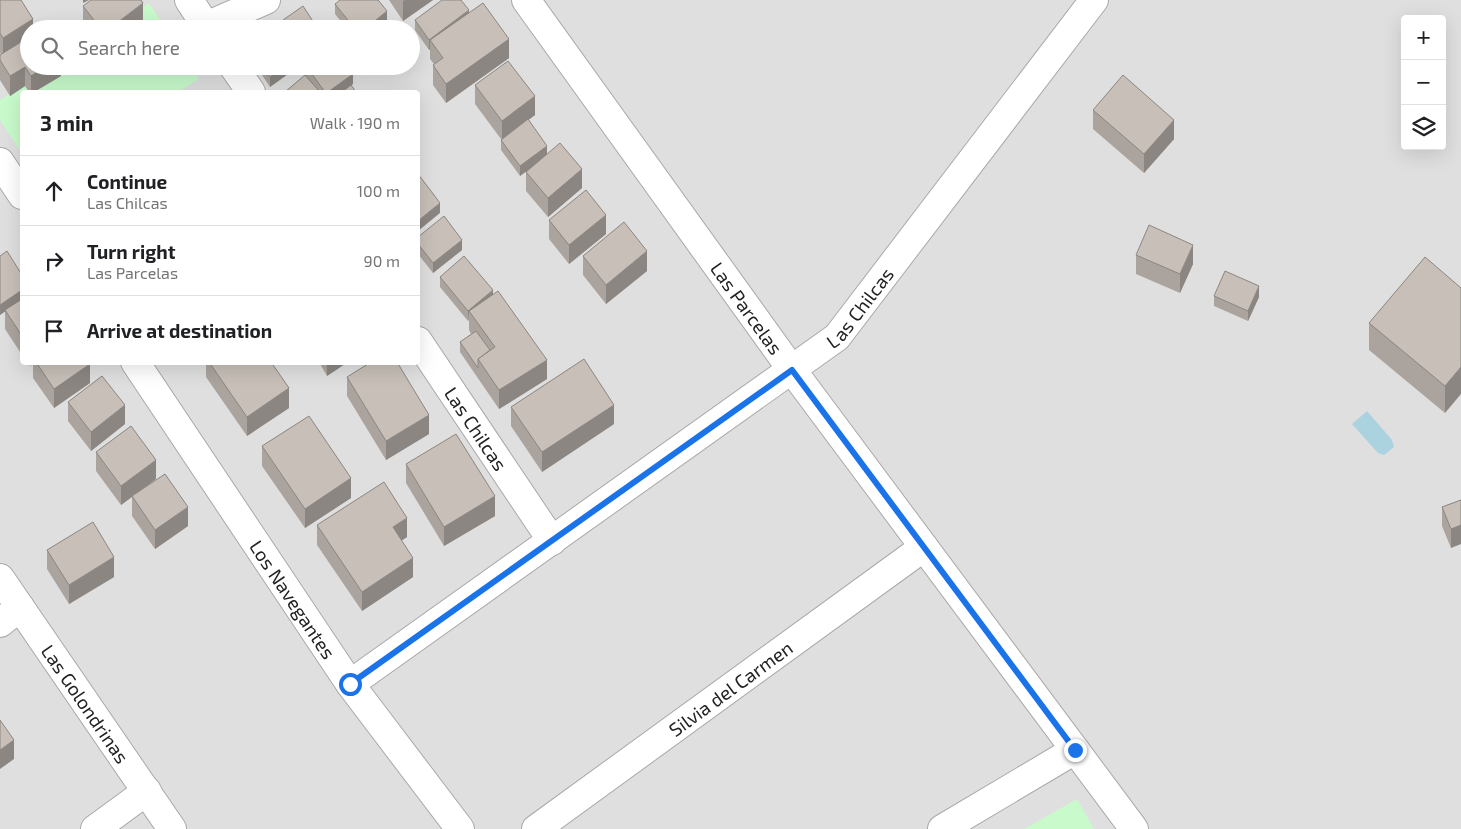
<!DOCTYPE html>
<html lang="en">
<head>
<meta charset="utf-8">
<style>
	:root { --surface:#fff; --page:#f2f2f2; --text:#202124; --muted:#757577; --line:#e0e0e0 }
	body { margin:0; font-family:"Exo 2",sans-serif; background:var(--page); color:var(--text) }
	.controls { position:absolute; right:15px; top:15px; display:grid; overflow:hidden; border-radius:5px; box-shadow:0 5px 20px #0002 }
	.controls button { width:45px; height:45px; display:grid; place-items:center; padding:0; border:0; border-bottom:1px solid var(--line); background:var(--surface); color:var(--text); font:25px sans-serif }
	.stop { position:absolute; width:15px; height:15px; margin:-11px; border:4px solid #1a73e8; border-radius:50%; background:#fff }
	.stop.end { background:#1a73e8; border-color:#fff; box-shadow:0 1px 5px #0008 }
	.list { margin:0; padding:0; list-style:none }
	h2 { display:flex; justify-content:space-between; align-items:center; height:65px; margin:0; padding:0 20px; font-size:21px }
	h2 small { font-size:16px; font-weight:400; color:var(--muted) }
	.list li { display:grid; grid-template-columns:32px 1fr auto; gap:15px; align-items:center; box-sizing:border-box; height:70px; padding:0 20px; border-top:1px solid var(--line) }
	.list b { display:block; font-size:19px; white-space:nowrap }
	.list p { margin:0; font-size:16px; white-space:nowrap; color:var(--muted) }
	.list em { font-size:16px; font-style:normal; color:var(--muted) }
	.icon { flex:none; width:28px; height:28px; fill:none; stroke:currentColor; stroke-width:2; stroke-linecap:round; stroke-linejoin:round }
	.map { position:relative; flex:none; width:1461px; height:829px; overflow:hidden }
	.search { position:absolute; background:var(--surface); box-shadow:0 5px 20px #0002; left:20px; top:20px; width:400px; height:55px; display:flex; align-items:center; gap:12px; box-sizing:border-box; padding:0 18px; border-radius:28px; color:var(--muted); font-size:19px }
	.panel { position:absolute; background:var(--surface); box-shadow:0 5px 20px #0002; left:20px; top:90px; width:400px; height:275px; border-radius:5px }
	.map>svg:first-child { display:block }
	.residential { fill:#e0dfdf; fill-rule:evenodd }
	.park { fill:#c8facc }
	.water { fill:#aad3df }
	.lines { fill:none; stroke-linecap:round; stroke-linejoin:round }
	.minor-casing { stroke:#a9a9a9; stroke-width:30 }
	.minor { stroke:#fff; stroke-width:28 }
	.wall { fill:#aba49e }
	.shaded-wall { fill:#8b8681 }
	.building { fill:#c7bfb8; stroke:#8b8681 }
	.route { stroke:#1a73e8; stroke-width:6 }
	.labels { text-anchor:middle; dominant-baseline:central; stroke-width:5; stroke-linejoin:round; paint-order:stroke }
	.street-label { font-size:19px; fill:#222; stroke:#fff }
</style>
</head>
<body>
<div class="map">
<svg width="1461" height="829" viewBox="0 0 1461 829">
	<rect width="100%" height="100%" fill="#f2efe9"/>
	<!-- residential -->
	<path class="residential" d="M 0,0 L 1461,0 L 1461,829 L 0,829 ZM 1405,19 L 1442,19 L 1442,146 L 1405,146 ZM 29,29 L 411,29 L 411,66 L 29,66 ZM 22,92 L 418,92 L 418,362 L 22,362 Z"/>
	<!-- park -->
	<g class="park">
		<path d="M 149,3 L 166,29 L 109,29 Z"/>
		<path d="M 51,66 L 191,66 L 199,79 L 178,92 L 22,92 L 22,154 L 0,120 L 0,100 Z"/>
		<path d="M 1077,799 L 1094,829 L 1024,829 Z"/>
	</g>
	<!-- water -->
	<path class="water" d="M 1367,411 L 1392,440 L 1394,447 L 1384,455 L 1378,453 L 1352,424 Z"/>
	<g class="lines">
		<!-- minor casing -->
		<g class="minor-casing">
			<g id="minor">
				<path d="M 189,0 L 206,26 L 266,0"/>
				<path id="s1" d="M 526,0 L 792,370 L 1134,829"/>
				<path d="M 233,66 L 251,92"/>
				<path d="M 0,162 L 22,195"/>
				<path id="s2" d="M 418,341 L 552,541"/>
				<path id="s3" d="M 135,362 L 350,684 L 460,829"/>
				<path id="s4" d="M 0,578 L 172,829"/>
				<path d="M 0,623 L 20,607"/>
				<path id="s5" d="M 350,684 L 837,337 L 1094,0"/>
				<path d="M 95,829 L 147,791"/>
				<path id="s6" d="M 536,829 L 924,547"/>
				<path d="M 942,829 L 1075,750"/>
			</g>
		</g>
		<!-- minor -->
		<use href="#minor" class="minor"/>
	</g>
	<!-- wall -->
	<g class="wall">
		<path d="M 0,0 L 33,29 L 29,66 L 61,66 L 61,76 L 34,92 L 29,92 L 25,86 L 10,96 L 0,80 L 0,60 L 1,54 L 0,53 Z"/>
		<path d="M 389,0 L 433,0 L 403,21 Z"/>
		<path d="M 335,4 L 387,21 L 377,29 L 347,29 L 335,14 Z"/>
		<path d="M 83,6 L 143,22 L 134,29 L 86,29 L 83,25 Z"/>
		<path d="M 469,13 L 509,58 L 446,103 L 433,85 L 433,65 L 434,64 L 430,59 L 430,49 L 429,50 L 415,30 L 415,20 Z"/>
		<path d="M 283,20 L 318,29 L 283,29 Z"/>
		<path d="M 256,66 L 288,66 L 288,74 L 270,87 Z"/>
		<path d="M 305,66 L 347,66 L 353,84 L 342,92 L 285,92 L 305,75 Z"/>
		<path d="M 475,85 L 535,115 L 528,120 L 547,154 L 582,188 L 548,217 L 526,191 L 526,172 L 528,170 L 520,176 L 501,150 L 501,139 L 475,104 Z"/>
		<path d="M 1093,110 L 1174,139 L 1144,173 L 1093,129 Z"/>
		<path d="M 549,220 L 606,234 L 569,264 L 549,239 Z"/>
		<path d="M 418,237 L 462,250 L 433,273 L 418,254 Z"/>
		<path d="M 1136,255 L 1193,264 L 1180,293 L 1136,274 Z"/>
		<path d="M 0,256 L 22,275 L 22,355 L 5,329 L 5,311 L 0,315 Z"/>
		<path d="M 583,256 L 647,271 L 606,304 L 583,275 Z"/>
		<path d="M 440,277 L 493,295 L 547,379 L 499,409 L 460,352 L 460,342 L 471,334 L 469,330 L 469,320 L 468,321 L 440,287 Z"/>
		<path d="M 1461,288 L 1445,413 L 1369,350 L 1369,323 Z"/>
		<path d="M 1214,296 L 1259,297 L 1248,321 L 1214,306 Z"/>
		<path d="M 28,362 L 89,362 L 90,383 L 54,408 L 33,378 L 33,364 L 30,366 Z"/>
		<path d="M 206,362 L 271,362 L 289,408 L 247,436 L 206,377 Z"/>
		<path d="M 319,362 L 348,362 L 327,376 Z"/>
		<path d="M 347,377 L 429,434 L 386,460 L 347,396 Z"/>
		<path d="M 68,402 L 125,424 L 91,451 L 68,421 Z"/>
		<path d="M 511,407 L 614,424 L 542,472 L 511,426 Z"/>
		<path d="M 262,446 L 351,498 L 305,528 L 262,466 Z"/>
		<path d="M 96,452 L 156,479 L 121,505 L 96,471 Z"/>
		<path d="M 406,464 L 495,516 L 444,546 L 406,483 Z"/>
		<path d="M 132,496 L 188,526 L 155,549 L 132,516 Z"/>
		<path d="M 1461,500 L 1451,548 L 1442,526 L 1442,507 Z"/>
		<path d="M 317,525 L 407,537 L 401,541 L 413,577 L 362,611 L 317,545 Z"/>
		<path d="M 47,550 L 114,577 L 69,604 L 47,569 Z"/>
	</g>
	<!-- shaded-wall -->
	<g class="shaded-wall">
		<path d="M 83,0 L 89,0 L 83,3 Z"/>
		<path d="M 405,0 L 433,0 L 403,21 L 403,1 Z"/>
		<path d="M 143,3 L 143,22 L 134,29 L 109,29 Z"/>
		<path d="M 469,10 L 469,20 L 430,40 L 430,49 L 429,50 L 429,40 Z"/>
		<path d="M 387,11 L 387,21 L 377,29 L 365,29 Z"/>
		<path d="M 33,19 L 33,29 L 29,29 L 29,41 L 3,57 L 3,38 Z"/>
		<path d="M 509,39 L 509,58 L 446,103 L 446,84 Z"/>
		<path d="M 46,66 L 61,66 L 61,76 L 34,92 L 31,92 L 31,76 Z"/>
		<path d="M 285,66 L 288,66 L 288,74 L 270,87 L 270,77 Z"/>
		<path d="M 25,67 L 25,86 L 10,96 L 10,76 Z"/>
		<path d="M 353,74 L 353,84 L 341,92 L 328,92 Z"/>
		<path d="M 535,96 L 535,115 L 502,140 L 502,121 Z"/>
		<path d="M 1174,120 L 1174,139 L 1144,173 L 1144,154 Z"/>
		<path d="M 547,146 L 547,156 L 520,176 L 520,166 Z"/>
		<path d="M 582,169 L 582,188 L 548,217 L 548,198 Z"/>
		<path d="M 440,203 L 440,213 L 418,231 L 418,221 Z"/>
		<path d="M 606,215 L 606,234 L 569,264 L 569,245 Z"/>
		<path d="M 462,240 L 462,250 L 433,273 L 433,263 Z"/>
		<path d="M 1193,245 L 1193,264 L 1180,293 L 1180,274 Z"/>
		<path d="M 647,251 L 647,271 L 606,304 L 606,285 Z"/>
		<path d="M 1259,286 L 1259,297 L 1248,321 L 1248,311 Z"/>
		<path d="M 22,290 L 22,300 L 0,315 L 0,305 Z"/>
		<path d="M 493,290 L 493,300 L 469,311 L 468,321 L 468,311 Z"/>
		<path d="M 547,360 L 547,379 L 499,409 L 499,390 Z"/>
		<path d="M 327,362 L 348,362 L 327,376 Z"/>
		<path d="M 90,364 L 90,383 L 54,408 L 54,389 Z"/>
		<path d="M 1461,367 L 1461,394 L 1445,413 L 1445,386 Z"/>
		<path d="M 289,388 L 289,408 L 247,436 L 247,417 Z"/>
		<path d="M 125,405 L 125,424 L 91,451 L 91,432 Z"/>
		<path d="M 614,405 L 614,424 L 542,472 L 542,452 Z"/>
		<path d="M 429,415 L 429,434 L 386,460 L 386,441 Z"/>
		<path d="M 156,460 L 156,479 L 121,505 L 121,486 Z"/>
		<path d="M 351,478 L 351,498 L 305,528 L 305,509 Z"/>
		<path d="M 495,496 L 495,516 L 444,546 L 444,527 Z"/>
		<path d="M 188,507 L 188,526 L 155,549 L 155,530 Z"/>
		<path d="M 407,518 L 407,537 L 393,546 L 393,527 Z"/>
		<path d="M 1461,525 L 1461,544 L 1451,548 L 1451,529 Z"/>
		<path d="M 114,557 L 114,577 L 69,604 L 69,585 Z"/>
		<path d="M 413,558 L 413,577 L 362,611 L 362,592 Z"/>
		<path d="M 14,740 L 14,759 L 0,769 L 0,750 Z"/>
	</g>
	<!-- building -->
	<g class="building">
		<path d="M 0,0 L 21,0 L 33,19 L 3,38 L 0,33 Z"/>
		<path d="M 91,0 L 141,0 L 143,3 L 109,29 L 101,29 L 83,6 Z"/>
		<path d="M 340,0 L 378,0 L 387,11 L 365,29 L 355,29 L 335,4 Z"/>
		<path d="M 442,0 L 461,0 L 469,10 L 429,40 L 415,20 Z"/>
		<path d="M 483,3 L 509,39 L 446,84 L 433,65 L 443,58 L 430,40 Z"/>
		<path d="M 303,6 L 318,29 L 289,29 L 283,20 Z"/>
		<path d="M 29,37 L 29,66 L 46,66 L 31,76 L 25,67 L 10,76 L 0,60 L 0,55 Z"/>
		<path d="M 508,61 L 535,96 L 502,121 L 475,85 Z"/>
		<path d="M 263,66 L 285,66 L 270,77 Z"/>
		<path d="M 306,66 L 347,66 L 353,74 L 328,92 L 325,92 Z"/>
		<path d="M 305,75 L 320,92 L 285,92 Z"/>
		<path d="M 1123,75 L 1174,120 L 1144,154 L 1093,110 Z"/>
		<path d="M 351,85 L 356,92 L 342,92 Z"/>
		<path d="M 528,119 L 547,146 L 520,166 L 501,140 Z"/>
		<path d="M 560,143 L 582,169 L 548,198 L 526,172 Z"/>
		<path d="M 418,174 L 440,203 L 418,221 Z"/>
		<path d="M 586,190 L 606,215 L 569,245 L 549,220 Z"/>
		<path d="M 444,216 L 462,240 L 433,263 L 418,244 L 418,237 Z"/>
		<path d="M 624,222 L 647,251 L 606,285 L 583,256 Z"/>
		<path d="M 1149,225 L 1193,245 L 1180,274 L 1136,255 Z"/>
		<path d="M 7,251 L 22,275 L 22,290 L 0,305 L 0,256 Z"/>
		<path d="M 464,256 L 493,290 L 468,311 L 440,277 Z"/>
		<path d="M 1425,257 L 1461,288 L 1461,367 L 1445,386 L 1369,323 Z"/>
		<path d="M 1225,271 L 1259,286 L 1248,311 L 1214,296 Z"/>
		<path d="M 498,291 L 547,360 L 499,390 L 478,359 L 495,347 L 469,311 Z"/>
		<path d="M 22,299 L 22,336 L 5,310 Z"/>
		<path d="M 476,331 L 490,350 L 478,359 L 478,368 L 460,342 Z"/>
		<path d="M 584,359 L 614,405 L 542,452 L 511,407 Z"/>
		<path d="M 36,362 L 89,362 L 90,364 L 54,389 Z"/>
		<path d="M 209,362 L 271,362 L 289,388 L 247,417 Z"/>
		<path d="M 371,362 L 397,362 L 429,415 L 386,441 L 347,377 Z"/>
		<path d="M 102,376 L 125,405 L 91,432 L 68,402 Z"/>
		<path d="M 309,416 L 351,478 L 305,509 L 262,446 Z"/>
		<path d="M 131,426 L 156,460 L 121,486 L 96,452 Z"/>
		<path d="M 456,434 L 495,496 L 444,527 L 406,464 Z"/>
		<path d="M 165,474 L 188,507 L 155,530 L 132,496 Z"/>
		<path d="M 384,482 L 407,518 L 393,527 L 413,558 L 362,592 L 317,525 Z"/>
		<path d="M 1461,500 L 1461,525 L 1451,529 L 1442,507 Z"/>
		<path d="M 93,522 L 114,557 L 69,585 L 47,550 Z"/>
		<path d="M 0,720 L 14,740 L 0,750 Z"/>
	</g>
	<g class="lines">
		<!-- route -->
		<path class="route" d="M 350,684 L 792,370 L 1075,750"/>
	</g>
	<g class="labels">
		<!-- street labels -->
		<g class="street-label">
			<text stroke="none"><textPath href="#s5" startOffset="635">Las Chilcas</textPath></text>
			<text stroke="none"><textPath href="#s1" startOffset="379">Las Parcelas</textPath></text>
			<text stroke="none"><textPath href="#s2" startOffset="105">Las Chilcas</textPath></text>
			<text stroke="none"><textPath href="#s3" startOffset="285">Los Navegantes</textPath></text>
			<text stroke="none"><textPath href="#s6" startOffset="240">Silvia del Carmen</textPath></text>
			<text stroke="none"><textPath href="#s4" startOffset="152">Las Golondrinas</textPath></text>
		</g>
	</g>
</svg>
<div class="controls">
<button>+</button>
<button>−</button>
<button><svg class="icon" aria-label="layers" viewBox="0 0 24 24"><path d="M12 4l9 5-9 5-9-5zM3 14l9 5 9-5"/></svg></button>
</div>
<div class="stop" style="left:350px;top:684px"></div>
<div class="stop end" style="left:1075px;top:750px"></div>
<div class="search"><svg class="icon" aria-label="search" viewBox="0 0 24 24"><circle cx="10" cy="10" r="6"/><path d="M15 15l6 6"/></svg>Search here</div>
<section class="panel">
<h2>3 min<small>Walk · 190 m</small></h2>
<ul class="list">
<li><svg class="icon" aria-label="ahead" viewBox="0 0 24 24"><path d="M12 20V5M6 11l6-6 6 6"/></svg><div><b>Continue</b><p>Las Chilcas</p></div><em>100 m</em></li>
<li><svg class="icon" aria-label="right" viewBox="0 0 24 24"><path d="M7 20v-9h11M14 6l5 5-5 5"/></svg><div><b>Turn right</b><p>Las Parcelas</p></div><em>90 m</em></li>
<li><svg class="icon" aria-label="arrive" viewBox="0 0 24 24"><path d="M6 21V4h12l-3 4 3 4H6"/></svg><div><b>Arrive at destination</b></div></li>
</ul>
</section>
</div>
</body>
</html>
